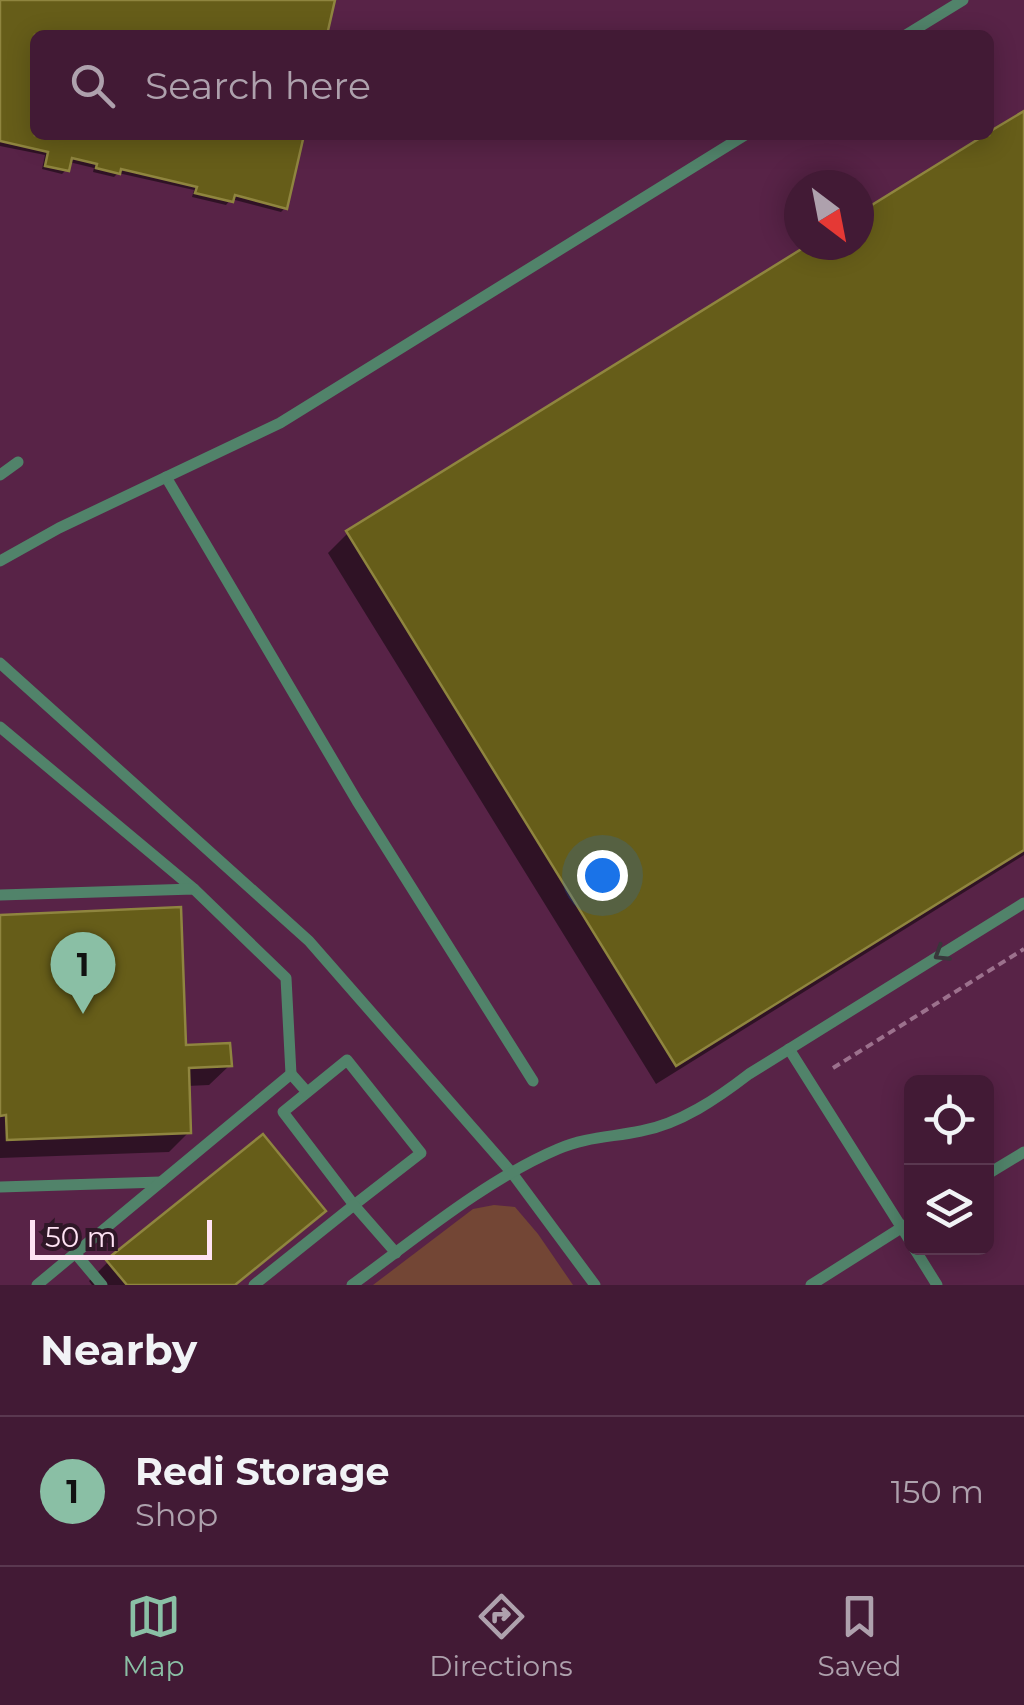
<!DOCTYPE html>
<html lang="en">
<head>
<meta charset="utf-8">
<style>
	:root { --surface:#421a35; --page:#4c2741; --text:#f1f3f6; --muted:#aea1ad; --line:#5a3850; --accent:#8abfa5 }
	body { margin:0; font-family:Montserrat,sans-serif; background:var(--page); color:var(--text) }
	.controls { position:absolute; right:30px; bottom:30px; display:grid; overflow:hidden; border-radius:15px; box-shadow:0 5px 25px #0003 }
	.controls button { width:90px; height:90px; display:grid; place-items:center; padding:0; border:0; border-bottom:2px solid var(--line); background:var(--surface); color:var(--text); font:50px sans-serif }
	.compass { position:absolute; left:784px; top:170px; width:90px; height:90px; border-radius:50%; background:var(--surface); box-shadow:0 5px 25px #0003; rotate:148deg }
	.scale { position:absolute; left:30px; bottom:25px; width:182px; box-sizing:border-box; padding-left:10px; border:5px solid #fee2f3; border-top:0; font-size:28px; line-height:35px; white-space:nowrap; color:#fee2f3; -webkit-text-stroke:8px #2f1727; paint-order:stroke }
	.you { position:absolute; left:602px; top:875px; width:35px; height:35px; margin:-25px; border:8px solid #fff; border-radius:50%; background:#1a73e8; box-shadow:0 0 0 15px #1a73e833 }
	.badge { display:grid; place-items:center; width:65px; height:65px; border-radius:50%; background:var(--accent); color:#111; font-size:32px; font-weight:700 }
	.pin { position:absolute; translate:-50% -82px; filter:drop-shadow(0 2px 5px #0008) }
	.pin::after { content:''; position:absolute; top:52px; width:35px; height:30px; background:inherit; clip-path:polygon(0 0,100% 0,50% 100%) }
	.list { margin:0; padding:0; list-style:none }
	h2 { display:flex; justify-content:space-between; align-items:center; height:130px; margin:0; padding:0 40px; font-size:42px }
	h2 small { font-size:32px; font-weight:400; color:var(--muted) }
	.list li { display:grid; grid-template-columns:65px 1fr auto; gap:30px; align-items:center; box-sizing:border-box; height:150px; padding:0 40px; border-top:2px solid var(--line) }
	.list b { display:block; font-size:38px; white-space:nowrap }
	.list p { margin:0; font-size:32px; white-space:nowrap; color:var(--muted) }
	.list em { font-size:32px; font-style:normal; color:var(--muted) }
	.icon { flex:none; width:55px; height:55px; fill:none; stroke:currentColor; stroke-width:2; stroke-linecap:round; stroke-linejoin:round }
	.map { position:relative; flex:none; width:1024px; height:1285px; overflow:hidden }
	.search { position:absolute; background:var(--surface); box-shadow:0 5px 25px #0003; left:30px; right:30px; top:30px; height:110px; display:flex; align-items:center; gap:25px; box-sizing:border-box; padding:0 35px; border-radius:15px; color:var(--muted); font-size:38px }
	.sheet { height:280px; background:var(--surface) }
	nav { display:flex; justify-content:space-around; align-items:center; box-sizing:border-box; height:140px; border-top:2px solid var(--line); background:var(--surface); font-size:28px; color:var(--muted) }
	nav a { display:grid; justify-items:center; gap:5px }
	nav .on { color:var(--accent) }
	.map>svg:first-child { display:block }
	.green { fill:#734635 }
	.shadow { fill:#0007 }
	.building { fill:#665d19; stroke:#8f853f; stroke-width:2.5 }
	.lines { fill:none; stroke-linecap:round; stroke-linejoin:round }
	.path { stroke:#9c718d; stroke-width:4; stroke-dasharray:8 5; stroke-linecap:butt }
	.service { stroke:#51836a; stroke-width:11 }
	.oneway { stroke:#39373b }
</style>
</head>
<body>
<div class="map">
<svg width="1024" height="1285" viewBox="0 0 1024 1285">
	<rect width="100%" height="100%" fill="#582347"/>
	<!-- green -->
	<path class="green" d="M 494,1205 L 515,1207 L 538,1234 L 573,1285 L 373,1285 L 473,1209 Z"/>
	<!-- shadow -->
	<g class="shadow">
		<path d="M 0,0 L 333,0 L 325,35 L 35,35 L 35,135 L 302,135 L 285,208 L 281,212 L 231,199 L 226,205 L 192,197 L 194,190 L 118,173 L 114,177 L 93,172 L 94,168 L 69,162 L 66,170 L 62,174 L 42,169 L 45,155 L 0,146 Z"/>
		<path d="M 1024,114 L 1024,855 L 656,1084 L 328,553 L 348,533 L 812,245 L 859,245 L 859,216 Z"/>
		<path d="M 0,918 L 184,1047 L 229,1066 L 209,1085 L 187,1086 L 189,1132 L 169,1152 L 0,1158 Z"/>
		<path d="M 323,1211 L 304,1230 L 236,1285 L 92,1285 L 89,1281 L 108,1262 Z"/>
	</g>
	<!-- building -->
	<g class="building">
		<path d="M 0,0 L 335,0 L 327,35 L 35,35 L 35,135 L 304,135 L 287,209 L 235,195 L 233,202 L 195,193 L 197,187 L 121,169 L 120,174 L 96,168 L 97,164 L 72,158 L 69,171 L 45,166 L 48,152 L 0,141 Z"/>
		<path d="M 1024,111 L 1024,850 L 676,1066 L 346,531 L 808,245 L 859,245 L 859,213 L 985,135 L 989,135 L 989,132 Z"/>
		<path d="M 181,907 L 186,1045 L 230,1043 L 232,1066 L 189,1068 L 191,1133 L 7,1140 L 6,1115 L 0,1116 L 0,915 Z"/>
		<path d="M 263,1134 L 326,1211 L 235,1285 L 127,1285 L 106,1260 Z"/>
	</g>
	<g class="lines">
		<!-- path -->
		<path class="path" d="M 833,1068 L 1024,949"/>
		<!-- service -->
		<g class="service">
			<path d="M 906,35 L 963,0"/>
			<path d="M 0,475 L 18,462"/>
			<path d="M 166,477 L 357,801 L 533,1081"/>
			<path d="M 0,561 L 59,528 L 280,423 L 745,135"/>
			<path d="M 0,663 L 309,941 L 512,1173 L 595,1285"/>
			<path d="M 0,727 L 194,889"/>
			<path d="M 0,895 L 194,889 L 286,978 L 291,1074"/>
			<path d="M 789,1049 L 912,1244"/>
			<path d="M 347,1060 L 421,1153 L 354,1205 L 283,1112 Z"/>
			<path d="M 986,1175 L 1024,1152"/>
			<path d="M 0,1187 L 161,1182"/>
			<path d="M 914,1248 L 937,1285"/>
			<path d="M 75,1253 L 102,1285"/>
			<path d="M 37,1285 L 291,1074 L 307,1092"/>
			<path d="M 254,1285 L 354,1205 L 396,1253"/>
			<path d="M 352,1285 C 415,1239 487,1179 558,1149 C 585,1137 613,1137 641,1131 C 680,1124 718,1098 749,1074 L 1024,903"/>
			<path d="M 811,1285 L 912,1221"/>
		</g>
	</g>
	<!-- one-way arrows -->
	<defs><path id="oneway-chevron" d="M-2-3.5L2.5 0L-2 3.5" fill="none" stroke-width="1.6" stroke-linecap="round" stroke-linejoin="round" transform="scale(2.5)"/></defs>
	<use class="oneway" href="#oneway-chevron" transform="translate(941 954) rotate(148)"/>
</svg>
<div class="controls">
<button><svg class="icon" aria-label="locate" viewBox="0 0 24 24"><circle cx="12" cy="12" r="6"/><path d="M12 2v4M12 18v4M2 12h4M18 12h4"/></svg></button>
<button><svg class="icon" aria-label="layers" viewBox="0 0 24 24"><path d="M12 4l9 5-9 5-9-5zM3 14l9 5 9-5"/></svg></button>
</div>
<svg class="compass" viewBox="-18 -18 36 36"><path d="M0-13l5 13h-10z" fill="#e53935"/><path d="M0 13l5-13h-10z" fill="#aea1ad"/></svg>
<div class="scale">50 m</div>
<div class="you"></div>
<div class="pin badge" style="left:83px;top:1014px">1</div>
<div class="search"><svg class="icon" aria-label="search" viewBox="0 0 24 24"><circle cx="10" cy="10" r="6"/><path d="M15 15l6 6"/></svg>Search here</div>
</div>
<section class="sheet">
<h2>Nearby<small></small></h2>
<ul class="list">
<li><span class="badge">1</span><div><b>Redi Storage</b><p>Shop</p></div><em>150 m</em></li>
</ul>
</section>
<nav>
<a class="on"><svg class="icon" aria-label="map" viewBox="0 0 24 24"><path d="M3 6l6-2 6 2 6-2v14l-6 2-6-2-6 2zM9 4v14M15 6v14"/></svg>Map</a>
<a><svg class="icon" aria-label="directions" viewBox="0 0 24 24"><path d="M12 3l9 9-9 9-9-9zM9 14v-3h6M13 9l2 2-2 2"/></svg>Directions</a>
<a><svg class="icon" aria-label="saved" viewBox="0 0 24 24"><path d="M7 4h10v16l-5-4-5 4z"/></svg>Saved</a>
</nav>
</body>
</html>
